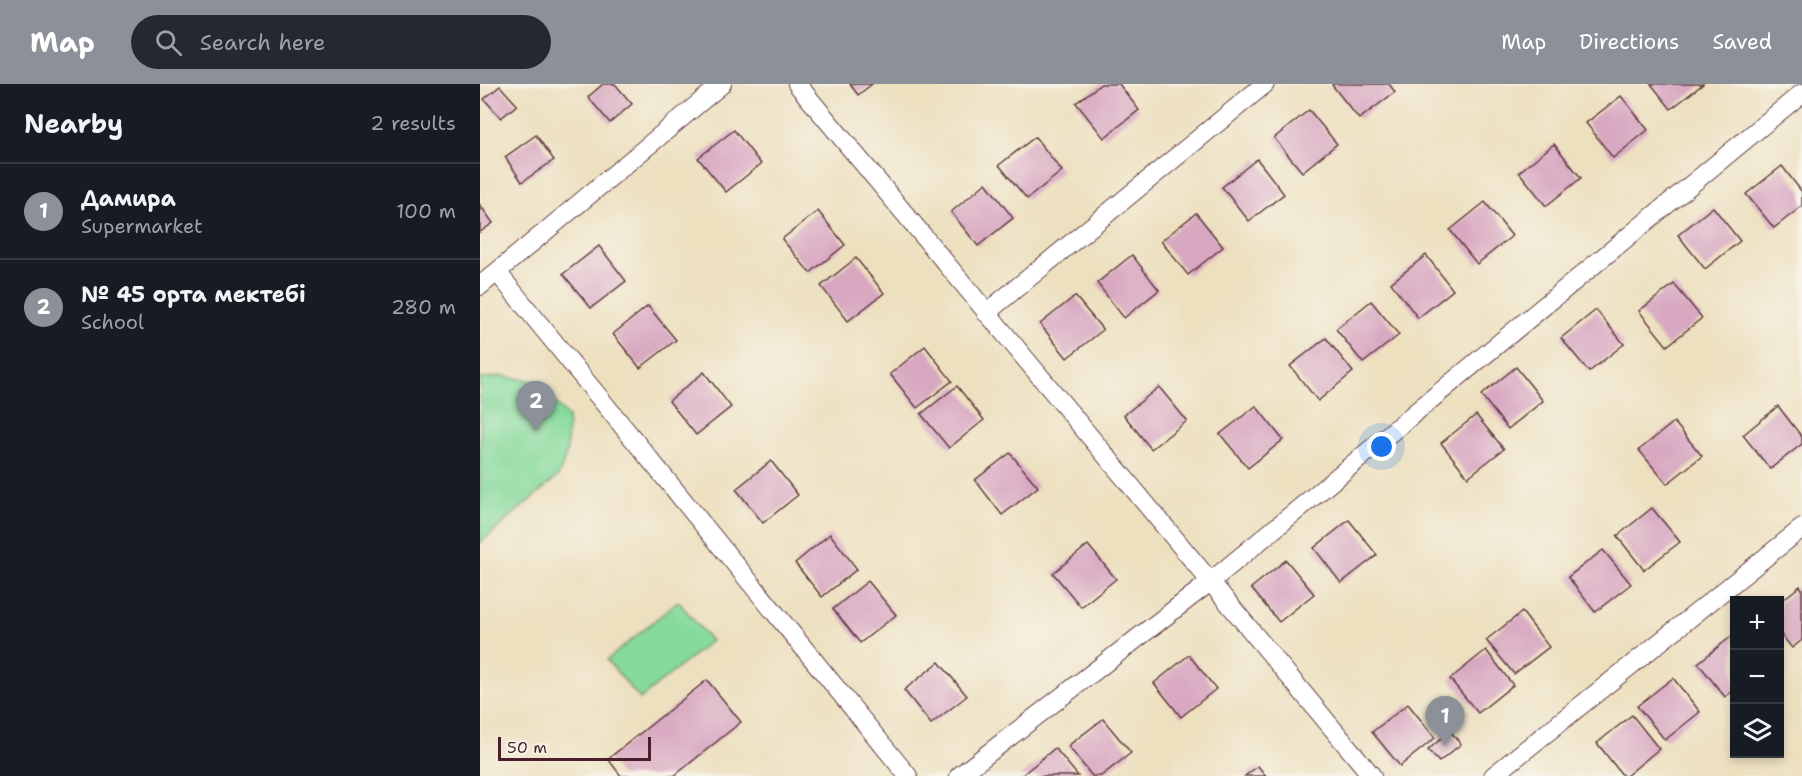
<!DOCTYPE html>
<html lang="en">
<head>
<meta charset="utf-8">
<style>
	:root { --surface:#171b24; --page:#242831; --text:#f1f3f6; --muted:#9ea1a6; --line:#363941; --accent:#8c9099 }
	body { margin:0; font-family:"Shantell Sans",sans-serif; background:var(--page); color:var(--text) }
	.controls { position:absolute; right:18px; bottom:18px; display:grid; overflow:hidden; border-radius:0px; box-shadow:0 3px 9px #0003 }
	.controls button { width:54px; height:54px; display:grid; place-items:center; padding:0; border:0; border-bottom:2px solid var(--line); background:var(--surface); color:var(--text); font:30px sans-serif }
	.scale { position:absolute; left:18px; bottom:15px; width:153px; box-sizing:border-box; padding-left:6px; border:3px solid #4a1f2b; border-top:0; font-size:16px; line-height:21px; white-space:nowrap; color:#4a1f2b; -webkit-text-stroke:4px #f7f3e8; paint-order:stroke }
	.you { position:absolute; left:902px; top:363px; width:21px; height:21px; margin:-15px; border:4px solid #fff; border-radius:50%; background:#1a73e8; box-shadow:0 0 0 9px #1a73e833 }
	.badge { display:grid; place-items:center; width:39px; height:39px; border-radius:50%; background:var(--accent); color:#fff; font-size:20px; font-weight:700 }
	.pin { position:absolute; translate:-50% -50px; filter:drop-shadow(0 2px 3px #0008) }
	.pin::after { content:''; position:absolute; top:32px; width:21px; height:18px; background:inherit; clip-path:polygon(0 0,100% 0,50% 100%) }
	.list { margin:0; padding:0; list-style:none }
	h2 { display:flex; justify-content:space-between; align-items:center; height:78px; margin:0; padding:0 24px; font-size:26px }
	h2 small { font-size:20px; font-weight:400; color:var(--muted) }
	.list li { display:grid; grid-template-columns:39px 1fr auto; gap:18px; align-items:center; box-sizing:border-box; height:96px; padding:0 24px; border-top:2px solid var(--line) }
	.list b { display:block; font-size:22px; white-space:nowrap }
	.list p { margin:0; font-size:20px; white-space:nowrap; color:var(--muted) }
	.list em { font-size:20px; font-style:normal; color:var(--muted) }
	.icon { flex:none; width:33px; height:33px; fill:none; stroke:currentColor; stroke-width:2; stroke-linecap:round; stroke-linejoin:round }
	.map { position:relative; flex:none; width:1322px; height:692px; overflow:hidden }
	header { display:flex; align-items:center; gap:36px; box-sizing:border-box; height:84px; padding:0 30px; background:var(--accent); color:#fff }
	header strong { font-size:28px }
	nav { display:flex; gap:33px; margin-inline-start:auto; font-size:21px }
	.search { width:420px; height:54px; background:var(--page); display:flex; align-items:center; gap:15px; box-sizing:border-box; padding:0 21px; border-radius:33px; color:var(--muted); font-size:22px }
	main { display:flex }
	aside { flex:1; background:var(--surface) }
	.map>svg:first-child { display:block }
	.green { fill:#86da9c; stroke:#687c64; stroke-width:1.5 }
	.building { fill:#d8a8c1 }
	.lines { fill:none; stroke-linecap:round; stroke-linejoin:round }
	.minor-casing { stroke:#623c41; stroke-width:20 }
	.minor { stroke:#fff; stroke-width:18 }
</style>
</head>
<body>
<header>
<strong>Map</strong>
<div class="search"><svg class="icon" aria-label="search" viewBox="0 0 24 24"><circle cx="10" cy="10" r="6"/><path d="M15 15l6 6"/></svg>Search here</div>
<nav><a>Map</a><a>Directions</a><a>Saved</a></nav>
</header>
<main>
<aside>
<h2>Nearby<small>2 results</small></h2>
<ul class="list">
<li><span class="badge">1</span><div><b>Дамира</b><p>Supermarket</p></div><em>100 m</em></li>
<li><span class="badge">2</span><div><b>№ 45 орта мектебі</b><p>School</p></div><em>280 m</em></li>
</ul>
</aside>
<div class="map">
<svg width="1322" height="692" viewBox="0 0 1322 692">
	<rect width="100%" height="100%" fill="#f7f3e8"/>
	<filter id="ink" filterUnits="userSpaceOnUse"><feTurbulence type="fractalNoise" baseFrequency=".0167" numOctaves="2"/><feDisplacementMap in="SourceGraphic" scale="12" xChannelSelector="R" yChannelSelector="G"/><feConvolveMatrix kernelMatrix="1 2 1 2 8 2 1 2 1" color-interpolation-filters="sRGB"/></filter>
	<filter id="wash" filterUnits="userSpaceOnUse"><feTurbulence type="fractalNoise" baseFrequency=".008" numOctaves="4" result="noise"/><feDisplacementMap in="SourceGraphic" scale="24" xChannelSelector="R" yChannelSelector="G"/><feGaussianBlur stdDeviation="1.35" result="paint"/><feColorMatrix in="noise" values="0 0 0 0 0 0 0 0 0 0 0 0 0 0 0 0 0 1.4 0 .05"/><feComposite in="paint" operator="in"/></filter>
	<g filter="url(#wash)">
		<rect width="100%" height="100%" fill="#ede0bf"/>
		<!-- green -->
		<g class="green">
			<path d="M 20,292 L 55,297 L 88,333 L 87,367 L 79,391 L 0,459 L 0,295 Z"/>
			<path d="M 198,517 L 231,557 L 160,615 L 127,576 Z"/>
		</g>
		<g id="blocks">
			<!-- building -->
			<g class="building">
				<path d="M 123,0 L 135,0 L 152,20 L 130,39 L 108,13 Z"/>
				<path d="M 370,0 L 392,0 L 378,11 Z"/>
				<path d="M 621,0 L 639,0 L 659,26 L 624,54 L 596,19 Z"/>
				<path d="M 853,0 L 909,0 L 915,8 L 879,35 L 852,1 Z"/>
				<path d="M 1171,0 L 1223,0 L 1191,25 Z"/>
				<path d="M 20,2 L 37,21 L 21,34 L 4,15 Z"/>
				<path d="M 1141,12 L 1168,46 L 1133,74 L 1106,39 Z"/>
				<path d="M 829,26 L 857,60 L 822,88 L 794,54 Z"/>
				<path d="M 254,46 L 281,80 L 246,108 L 218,74 Z"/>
				<path d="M 56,51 L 74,76 L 42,98 L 25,73 Z"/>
				<path d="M 555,53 L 582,87 L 547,115 L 519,81 Z"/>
				<path d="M 1074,60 L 1101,94 L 1066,122 L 1039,88 Z"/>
				<path d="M 777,75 L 804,110 L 769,137 L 742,103 Z"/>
				<path d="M 1302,82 L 1322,108 L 1322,122 L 1294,144 L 1266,110 Z"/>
				<path d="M 506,99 L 533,134 L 498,162 L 471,128 Z"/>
				<path d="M 1005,118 L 1032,152 L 997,180 L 970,146 Z"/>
				<path d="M 0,121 L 13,139 L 0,148 Z"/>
				<path d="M 1233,123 L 1260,157 L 1225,185 L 1198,151 Z"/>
				<path d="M 338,127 L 365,161 L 330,189 L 302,155 Z"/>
				<path d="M 716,129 L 743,163 L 708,191 L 681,157 Z"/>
				<path d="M 119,162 L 146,197 L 111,224 L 83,190 Z"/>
				<path d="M 652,171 L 679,206 L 644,234 L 617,199 Z"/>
				<path d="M 946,171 L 973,206 L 938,234 L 911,199 Z"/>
				<path d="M 376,174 L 404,209 L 368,237 L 341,202 Z"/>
				<path d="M 1194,200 L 1222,234 L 1187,262 L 1159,227 Z"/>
				<path d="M 595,212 L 623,246 L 587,274 L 560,240 Z"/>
				<path d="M 891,217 L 919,251 L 883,279 L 856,245 Z"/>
				<path d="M 168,222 L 196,256 L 160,284 L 133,250 Z"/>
				<path d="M 1116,226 L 1144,260 L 1109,288 L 1081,254 Z"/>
				<path d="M 846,254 L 873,288 L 838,317 L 810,282 Z"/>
				<path d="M 445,262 L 472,297 L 437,324 L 410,290 Z"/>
				<path d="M 1036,283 L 1063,317 L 1028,345 L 1001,311 Z"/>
				<path d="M 224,288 L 251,323 L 216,351 L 189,317 Z"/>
				<path d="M 477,302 L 504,336 L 469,364 L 441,330 Z"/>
				<path d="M 679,303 L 707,337 L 671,365 L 644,331 Z"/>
				<path d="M 776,322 L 803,356 L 768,384 L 740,350 Z"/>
				<path d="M 1298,322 L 1322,353 L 1322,360 L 1290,385 L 1263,351 Z"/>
				<path d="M 996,331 L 1024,365 L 988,393 L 961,359 Z"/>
				<path d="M 1194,338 L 1222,372 L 1187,400 L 1159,366 Z"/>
				<path d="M 530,369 L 558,403 L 522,431 L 495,396 Z"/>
				<path d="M 291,377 L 318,411 L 283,439 L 256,405 Z"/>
				<path d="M 1172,424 L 1200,458 L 1164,486 L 1137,452 Z"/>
				<path d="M 869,436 L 897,471 L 861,499 L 834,464 Z"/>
				<path d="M 350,450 L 377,485 L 342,513 L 315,479 Z"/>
				<path d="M 608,461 L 636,495 L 601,523 L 573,489 Z"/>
				<path d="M 1123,466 L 1151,500 L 1115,528 L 1088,493 Z"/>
				<path d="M 806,476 L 834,510 L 799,538 L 771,504 Z"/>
				<path d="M 388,497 L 416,531 L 380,559 L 353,525 Z"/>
				<path d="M 1320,502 L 1322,505 L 1322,556 L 1312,564 L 1300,549 L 1300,518 Z"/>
				<path d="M 1042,528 L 1069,563 L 1034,590 L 1006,556 Z"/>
				<path d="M 1253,551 L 1254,606 L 1245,613 L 1218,579 Z"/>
				<path d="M 1006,566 L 1033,601 L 998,629 L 970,595 Z"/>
				<path d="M 709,571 L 736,605 L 701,633 L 674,599 Z"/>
				<path d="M 459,578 L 487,612 L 451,640 L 424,606 Z"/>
				<path d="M 1193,594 L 1220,628 L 1185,656 L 1157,622 Z"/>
				<path d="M 227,596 L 261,638 L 194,692 L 141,692 L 128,675 Z"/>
				<path d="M 928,620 L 955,654 L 920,682 L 892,648 Z"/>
				<path d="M 1152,631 L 1179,665 L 1146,692 L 1143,692 L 1117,659 Z"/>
				<path d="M 623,635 L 651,669 L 621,692 L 612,692 L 588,662 Z"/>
				<path d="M 970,647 L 981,660 L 959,678 L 948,666 Z"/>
				<path d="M 575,664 L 598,692 L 541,692 Z"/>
				<path d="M 778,682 L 786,692 L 765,692 Z"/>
			</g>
		</g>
	</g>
	<g filter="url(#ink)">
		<use href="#blocks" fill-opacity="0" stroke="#623c41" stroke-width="1.5"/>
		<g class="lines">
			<!-- minor casing -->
			<g class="minor-casing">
				<g id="minor">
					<path d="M 317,0 L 892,692"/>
					<path d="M 17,188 L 428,692"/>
					<path d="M 0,202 L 242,0"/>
					<path d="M 506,229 L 785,0"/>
					<path d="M 479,692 L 730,498 L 1322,9"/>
					<path d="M 1013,692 L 1322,444"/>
				</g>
			</g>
			<!-- minor -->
			<use href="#minor" class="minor"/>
		</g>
	</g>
</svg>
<div class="controls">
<button>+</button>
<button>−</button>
<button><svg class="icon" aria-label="layers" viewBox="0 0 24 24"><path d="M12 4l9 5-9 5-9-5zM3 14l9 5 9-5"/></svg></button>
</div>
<div class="scale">50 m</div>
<div class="you"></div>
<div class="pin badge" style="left:965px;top:662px">1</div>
<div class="pin badge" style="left:56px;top:347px">2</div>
</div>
</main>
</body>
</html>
